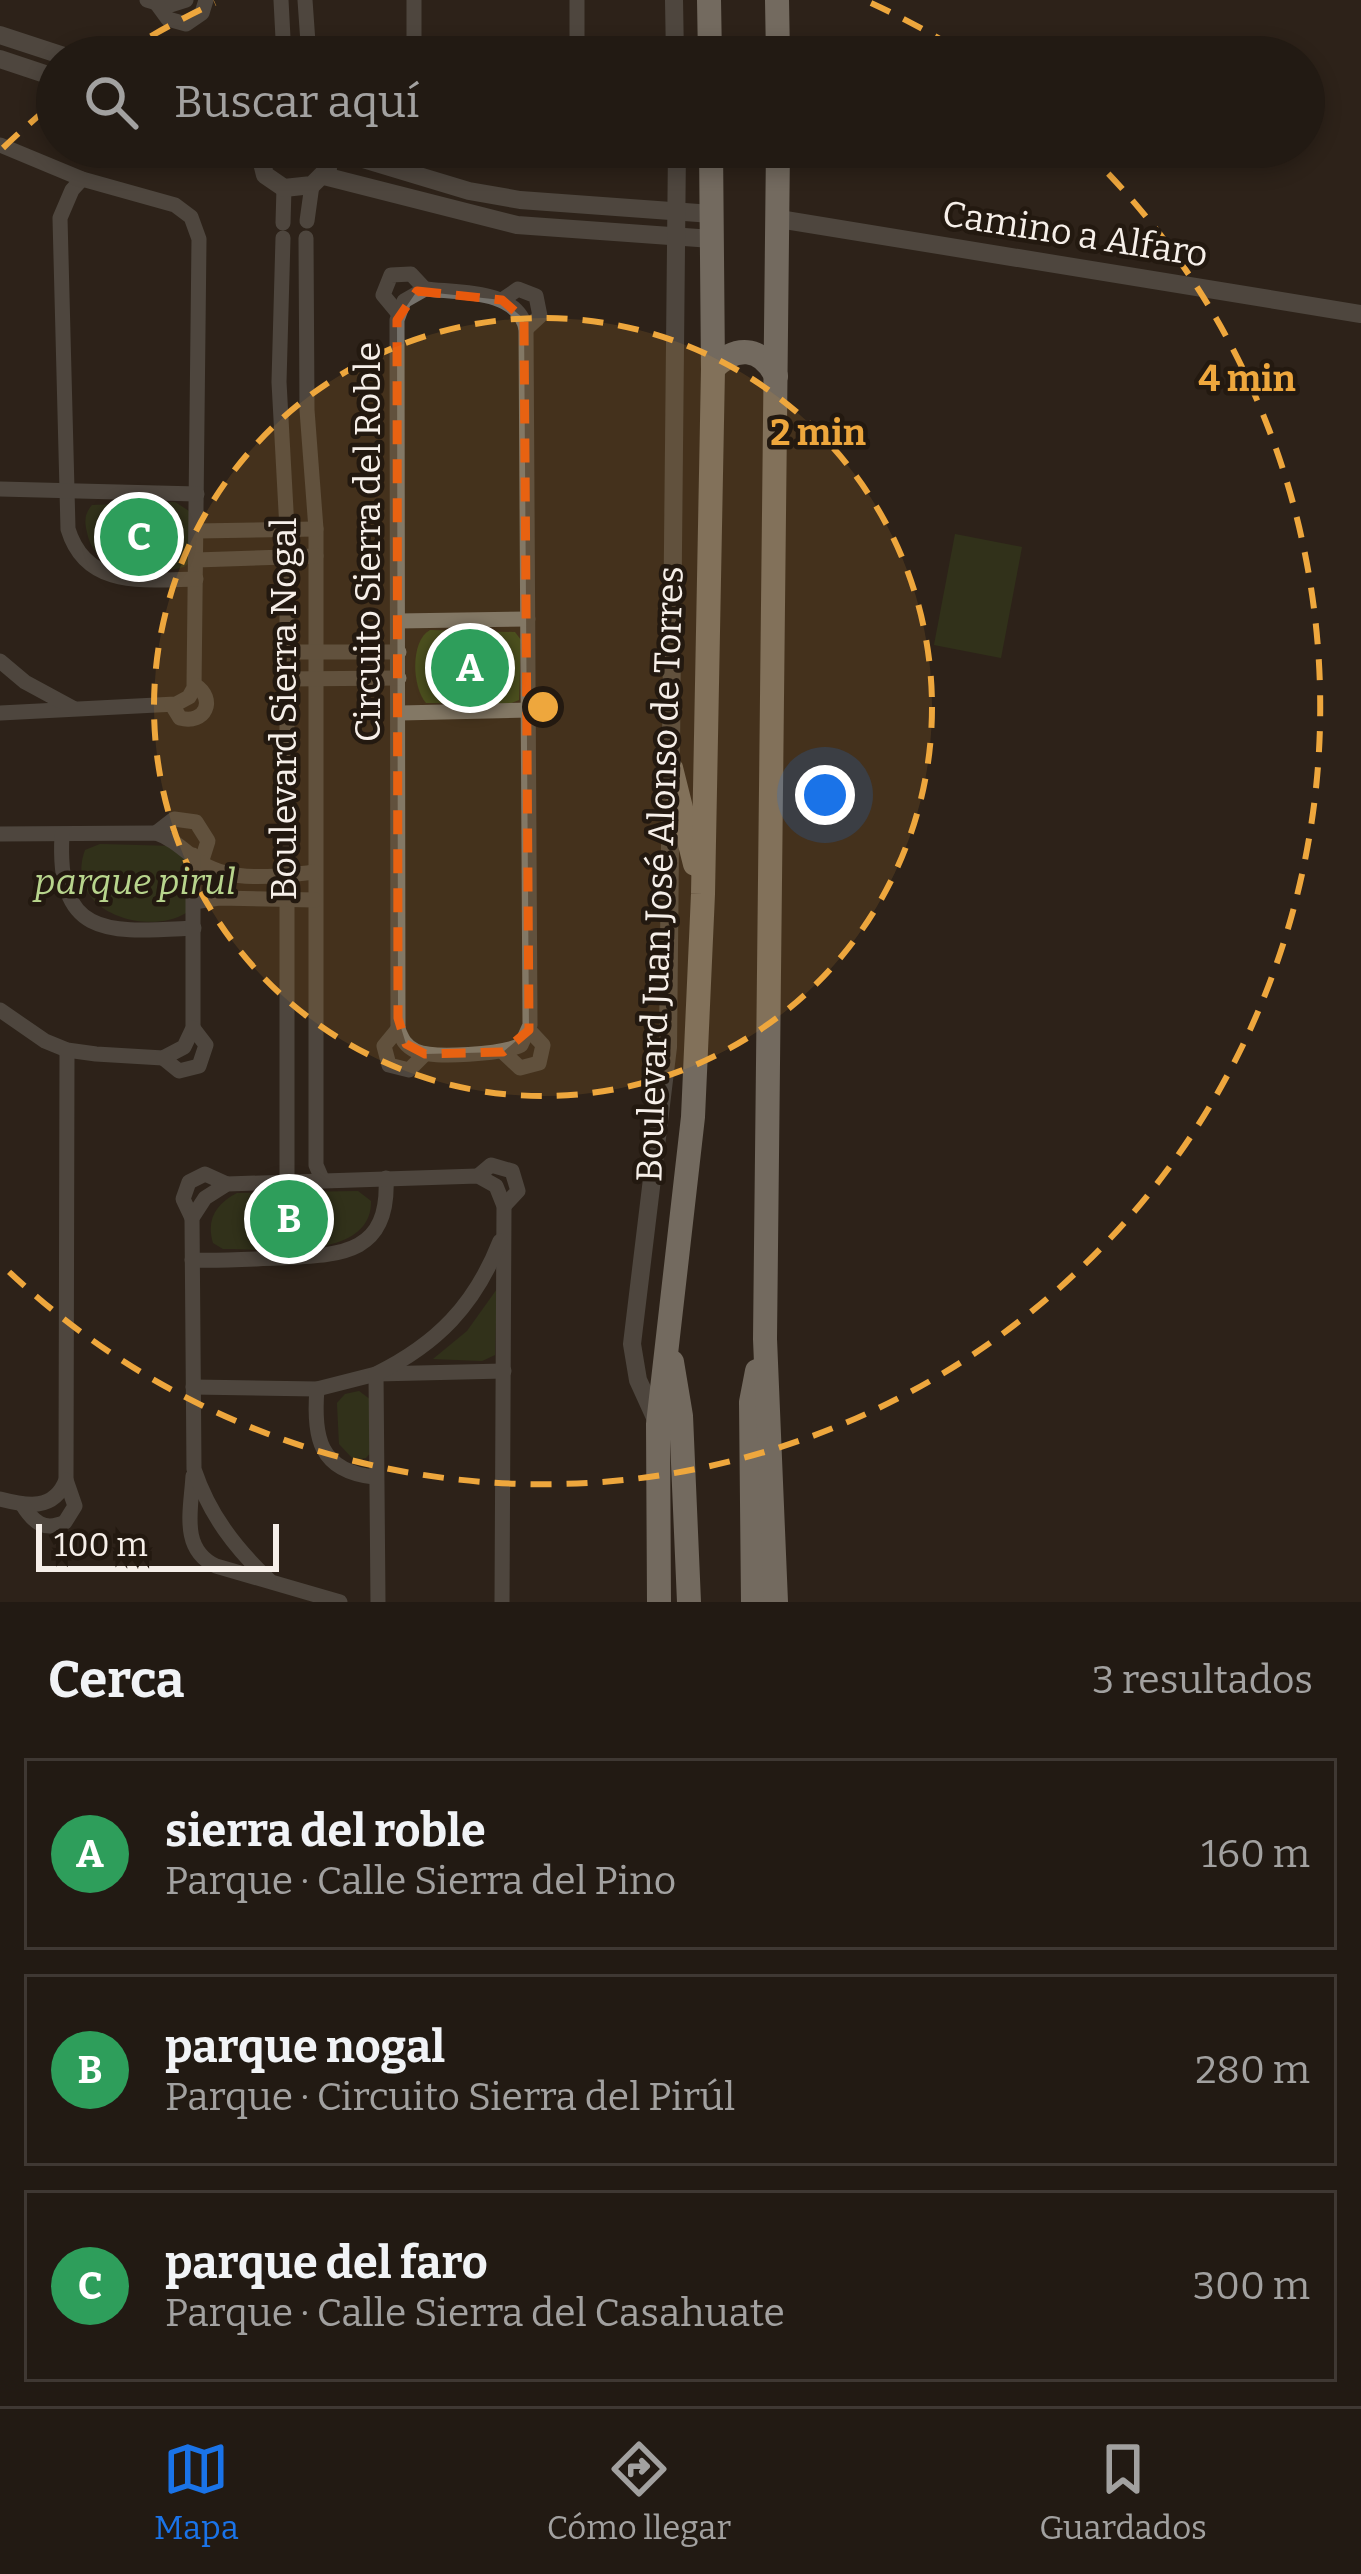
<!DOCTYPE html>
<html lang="es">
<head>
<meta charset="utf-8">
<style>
	:root { --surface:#221a13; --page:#2e2721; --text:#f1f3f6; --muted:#a2a1a0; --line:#3f3833; --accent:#1a73e8 }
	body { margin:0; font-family:Bitter,serif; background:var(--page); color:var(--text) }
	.scale { position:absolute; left:36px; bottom:30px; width:243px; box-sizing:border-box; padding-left:12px; border:6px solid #f6efe9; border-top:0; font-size:33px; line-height:42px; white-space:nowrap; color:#f6efe9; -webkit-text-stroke:9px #231910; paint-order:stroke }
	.you { position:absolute; left:825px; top:795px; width:42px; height:42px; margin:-30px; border:9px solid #fff; border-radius:50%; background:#1a73e8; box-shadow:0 0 0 18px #1a73e833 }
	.badge { display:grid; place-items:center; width:78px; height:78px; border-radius:50%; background:var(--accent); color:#fff; font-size:39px; font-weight:700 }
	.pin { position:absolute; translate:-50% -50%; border:6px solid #fff; box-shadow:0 3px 12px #0006 }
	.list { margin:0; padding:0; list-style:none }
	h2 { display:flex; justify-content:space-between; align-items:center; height:156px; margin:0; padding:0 48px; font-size:51px }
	h2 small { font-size:39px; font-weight:400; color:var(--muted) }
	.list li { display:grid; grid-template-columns:78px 1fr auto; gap:36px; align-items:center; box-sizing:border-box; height:192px; margin:0 24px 24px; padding:0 24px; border:3px solid var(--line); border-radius:0px }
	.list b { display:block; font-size:45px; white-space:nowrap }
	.list p { margin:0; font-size:39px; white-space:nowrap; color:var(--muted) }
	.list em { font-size:39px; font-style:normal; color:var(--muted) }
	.icon { flex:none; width:66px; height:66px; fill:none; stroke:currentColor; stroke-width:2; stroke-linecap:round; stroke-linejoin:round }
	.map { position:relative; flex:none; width:1361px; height:1602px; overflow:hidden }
	.search { position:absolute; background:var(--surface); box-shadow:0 6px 18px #0003; left:36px; right:36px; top:36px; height:132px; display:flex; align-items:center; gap:30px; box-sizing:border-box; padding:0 42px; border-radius:66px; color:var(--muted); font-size:45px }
	.sheet { height:804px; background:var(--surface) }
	nav { display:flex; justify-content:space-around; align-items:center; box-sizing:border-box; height:168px; border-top:3px solid var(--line); background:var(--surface); font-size:33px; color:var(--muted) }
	nav a { display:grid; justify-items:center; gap:6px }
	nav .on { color:var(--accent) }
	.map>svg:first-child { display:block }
	.green { fill:#35441b }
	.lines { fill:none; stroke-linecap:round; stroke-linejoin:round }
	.minor { stroke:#75726c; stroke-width:15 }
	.tertiary { stroke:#75726c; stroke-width:18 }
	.primary { stroke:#c7c1b4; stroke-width:24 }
	.marked { fill:none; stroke:#e8590c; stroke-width:9; stroke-dasharray:24 15; stroke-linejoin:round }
	.ring { fill:none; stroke:#eea73d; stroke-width:6; stroke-dasharray:21 15 }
	.labels { text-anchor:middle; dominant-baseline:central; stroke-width:9; stroke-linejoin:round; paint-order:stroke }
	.street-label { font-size:36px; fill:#f6efe9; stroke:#231910 }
	.park-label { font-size:36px; font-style:italic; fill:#b8d58d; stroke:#231910 }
	.centre { fill:#eea73d; stroke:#231910; stroke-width:6 }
	.ring-label { font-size:36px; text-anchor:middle; font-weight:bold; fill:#eea73d; stroke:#231910; stroke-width:9; stroke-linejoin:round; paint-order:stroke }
</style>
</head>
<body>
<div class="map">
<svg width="1361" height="1602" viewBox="0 0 1361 1602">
	<rect width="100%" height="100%" fill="#2d2319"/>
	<!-- green -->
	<g class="green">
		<path d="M 175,502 L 189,511 L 190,562 L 184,567 C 151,576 94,574 87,532 C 84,520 85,514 92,505 Z"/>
		<path d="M 955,534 L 1022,547 L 1001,658 L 934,645 Z"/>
		<path d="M 430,630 L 515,632 L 521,640 L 519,700 L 509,704 L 426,703 C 412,687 410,641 430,630 Z"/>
		<path d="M 100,844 L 173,846 L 186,851 L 186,913 C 146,937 63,911 85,850 Z"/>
		<path d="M 358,1191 L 371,1201 C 372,1263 263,1248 223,1249 L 213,1243 C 206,1219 216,1204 237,1193 Z"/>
		<path d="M 497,1289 L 495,1355 L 482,1361 L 433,1359 L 467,1331 Z"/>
		<path d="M 359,1391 L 371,1400 L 371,1452 L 366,1458 L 354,1460 L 339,1444 L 337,1403 L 345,1394 Z"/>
	</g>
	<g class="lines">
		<!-- minor -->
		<g class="minor">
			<path d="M 147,0 L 167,6 L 186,0"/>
			<path d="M 281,0 L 284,57"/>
			<path d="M 305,0 L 309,57"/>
			<path d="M 414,0 L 414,57"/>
			<path d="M 157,4 L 168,19 L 186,24 L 202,13 L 206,0"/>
			<path d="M 577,57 L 577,0"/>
			<path d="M 0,145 L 82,179 L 175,205 L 191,217 L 199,239 L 194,688 L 189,697 L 176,704 L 0,713"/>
			<path d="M 82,179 L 72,190 L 60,218 L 68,529 C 86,589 145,580 196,579"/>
			<path d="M 307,221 L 312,185"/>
			<path d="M 283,223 L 284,188"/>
			<path d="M 283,238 L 279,382 L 287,529 L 287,1179"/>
			<path d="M 306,238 L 307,410 L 316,529 L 316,1165 L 322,1179"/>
			<path d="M 425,289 C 459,293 518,289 526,329 L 530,1025 L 521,1045 C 503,1054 434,1059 416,1051 C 405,1046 402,1039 398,1029 L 397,320 L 404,301 Z"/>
			<path d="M 502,300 L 518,289 L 536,296 L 540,316 L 526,329"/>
			<path d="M 398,313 L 383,295 L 391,275 L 411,274 L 425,289"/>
			<path d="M 0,489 L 197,494"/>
			<path d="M 197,531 L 316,529"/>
			<path d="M 196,560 L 316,556"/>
			<path d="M 398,621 L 528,619"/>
			<path d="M 285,652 L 399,652"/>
			<path d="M 0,661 L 25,682 L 73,708"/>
			<path d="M 285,679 L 399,678"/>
			<path d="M 172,705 L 180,718 C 205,725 217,699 195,685"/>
			<path d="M 400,713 L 529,710"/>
			<path d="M 156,833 L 174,819 L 196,822 L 208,841 L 201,863"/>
			<path d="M 0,834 L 156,833 C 176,840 186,853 203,864 C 235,883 280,876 315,872"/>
			<path d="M 62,835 C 56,941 112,932 194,928"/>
			<path d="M 194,902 L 219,898 L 315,900"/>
			<path d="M 0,1010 L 45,1041 L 67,1050 L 96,1054 L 163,1058 L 184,1047 L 193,1028 L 193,855"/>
			<path d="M 398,1029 L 384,1046 L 389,1065 L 409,1070 L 425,1054"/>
			<path d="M 503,1052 L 520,1068 L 539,1063 L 543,1045 L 529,1030"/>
			<path d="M 163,1058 L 179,1071 L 199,1066 L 206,1045 L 193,1028"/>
			<path d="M 478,1176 L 491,1165 L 512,1171 L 518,1191 L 504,1206"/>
			<path d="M 192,1218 L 183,1199 L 189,1182 L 205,1174 L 227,1184"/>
			<path d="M 192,1260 C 221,1261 249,1259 278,1258 C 339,1255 390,1256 386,1178"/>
			<path d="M 193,1387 L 317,1389 L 376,1374 L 504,1371"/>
			<path d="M 317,1389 C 313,1437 319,1471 374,1477"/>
			<path d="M 193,1476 C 191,1510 180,1549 216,1566 L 340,1602"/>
			<path d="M 0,1499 C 27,1506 54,1511 66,1480 L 67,1050"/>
			<path d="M 22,1504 C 33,1522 44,1532 65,1522 L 75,1506 L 66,1480"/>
			<path d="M 269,1580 C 235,1548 209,1514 194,1469 L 192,1218 L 205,1198 L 227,1184 L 478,1176 L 496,1186 L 504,1206 L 502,1602"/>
			<path d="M 378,1602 L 376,1374 C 437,1344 475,1305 500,1241"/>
		</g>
		<!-- tertiary -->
		<g class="tertiary">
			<path d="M 674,0 L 675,57"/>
			<path d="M 0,35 L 67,57"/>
			<path d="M 0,59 L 57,78"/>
			<path d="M 258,147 L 265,175 L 284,188 L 312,185 L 328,169"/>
			<path d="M 333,150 L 469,191 L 520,200 L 712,214"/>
			<path d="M 324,176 L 517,225 L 712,239"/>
			<path d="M 779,219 L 1361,314"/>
			<path d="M 658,1424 L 638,1380 L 632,1344 L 668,1047 L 677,147"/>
		</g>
		<!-- primary -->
		<g class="primary">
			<path d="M 709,0 L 710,57"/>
			<path d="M 777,0 L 778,57"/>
			<path d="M 713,369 C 735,345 761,346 776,376"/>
			<path d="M 671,768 L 695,864"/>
			<path d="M 672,1362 L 681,1416 L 689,1602"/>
			<path d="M 659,1602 L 658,1424 L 693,1117 L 703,894 L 713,369 L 711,147"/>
			<path d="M 753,1602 L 751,1402 L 757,1371"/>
			<path d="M 776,1602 L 765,1339 L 778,147"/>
		</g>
	</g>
	<!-- marked area -->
	<path d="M0 0H1361V1602H0ZM 417,291 L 502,300 L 524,319 L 529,1030 L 503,1052 L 425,1054 L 406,1044 L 398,1018 L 397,320 Z" fill="#2d2319" fill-opacity=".55" fill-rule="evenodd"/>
	<path class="marked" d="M 417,291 L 502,300 L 524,319 L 529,1030 L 503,1052 L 425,1054 L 406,1044 L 398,1018 L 397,320 Z"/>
	<!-- distance rings -->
	<circle cx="543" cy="707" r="389" fill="#eea73d" fill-opacity=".12"/>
	<g class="ring">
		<circle cx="543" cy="707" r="389"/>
		<path d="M3 148A777 777 0 0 1 54 103M120 55A777 777 0 0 1 215 3M871 3A777 777 0 0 1 966 55M1083 148A777 777 0 1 1 3 1266"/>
	</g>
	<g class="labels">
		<!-- street labels -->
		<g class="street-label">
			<text transform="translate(1075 234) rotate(9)">Camino a Alfaro</text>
			<text transform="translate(368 542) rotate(-90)">Circuito Sierra del Roble</text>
			<text transform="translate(284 709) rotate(-90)">Boulevard Sierra Nogal</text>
			<text transform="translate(660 874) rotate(-88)">Boulevard Juan José Alonso de Torres</text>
		</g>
		<!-- park labels -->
		<g class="park-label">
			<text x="135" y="882">parque pirul</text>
		</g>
	</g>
	<circle cx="543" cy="707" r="18" class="centre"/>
	<g class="ring-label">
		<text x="1247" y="391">4 min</text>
		<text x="818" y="445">2 min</text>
	</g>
</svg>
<div class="scale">100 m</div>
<div class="you"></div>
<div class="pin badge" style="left:470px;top:668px;background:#2e9e5b">A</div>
<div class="pin badge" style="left:289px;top:1219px;background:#2e9e5b">B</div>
<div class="pin badge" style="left:139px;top:537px;background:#2e9e5b">C</div>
<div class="search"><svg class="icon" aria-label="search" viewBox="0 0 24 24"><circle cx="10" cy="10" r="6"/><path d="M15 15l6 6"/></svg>Buscar aquí</div>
</div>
<section class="sheet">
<h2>Cerca<small>3 resultados</small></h2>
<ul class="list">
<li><span class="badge" style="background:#2e9e5b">A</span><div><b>sierra del roble</b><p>Parque · Calle Sierra del Pino</p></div><em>160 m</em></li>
<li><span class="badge" style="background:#2e9e5b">B</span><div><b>parque nogal</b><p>Parque · Circuito Sierra del Pirúl</p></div><em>280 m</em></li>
<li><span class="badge" style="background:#2e9e5b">C</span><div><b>parque del faro</b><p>Parque · Calle Sierra del Casahuate</p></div><em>300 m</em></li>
</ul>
</section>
<nav>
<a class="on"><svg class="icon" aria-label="map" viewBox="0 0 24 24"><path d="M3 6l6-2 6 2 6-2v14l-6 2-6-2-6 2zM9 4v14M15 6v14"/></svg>Mapa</a>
<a><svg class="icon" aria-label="directions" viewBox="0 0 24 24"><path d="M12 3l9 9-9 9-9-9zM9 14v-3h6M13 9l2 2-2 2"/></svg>Cómo llegar</a>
<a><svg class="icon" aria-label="saved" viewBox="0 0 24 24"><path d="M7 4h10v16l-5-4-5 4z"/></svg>Guardados</a>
</nav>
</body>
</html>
